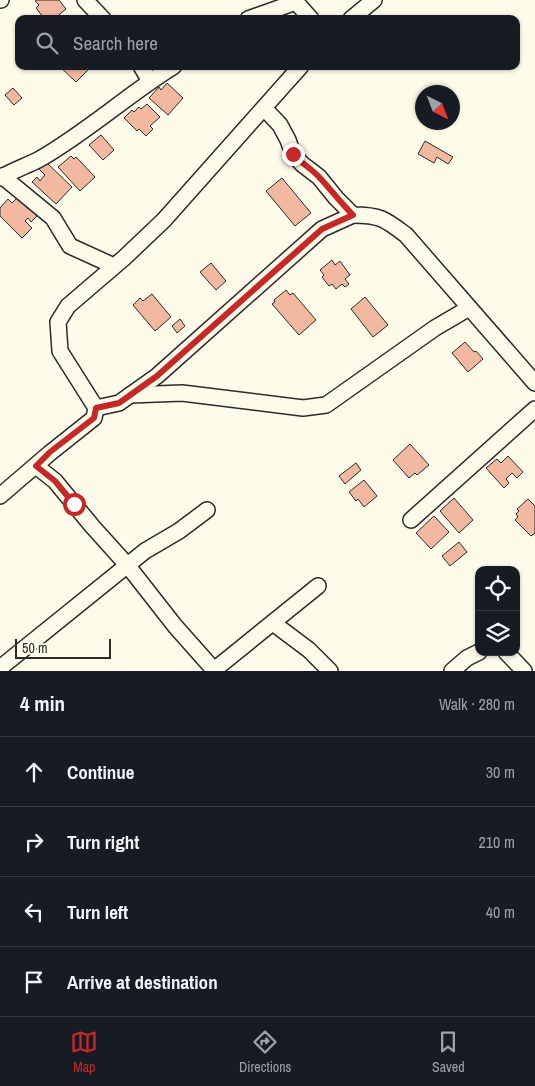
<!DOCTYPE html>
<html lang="en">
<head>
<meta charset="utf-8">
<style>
	:root { --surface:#171b24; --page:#20242c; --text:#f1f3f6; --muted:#9ea1a6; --line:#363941; --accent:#c62828 }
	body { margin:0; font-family:"Archivo Narrow",sans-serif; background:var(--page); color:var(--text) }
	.controls { position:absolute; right:15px; bottom:15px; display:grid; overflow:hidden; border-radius:10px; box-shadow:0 1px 4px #0004 }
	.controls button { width:45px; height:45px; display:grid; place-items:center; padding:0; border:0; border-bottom:1px solid var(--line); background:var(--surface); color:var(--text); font:25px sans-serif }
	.compass { position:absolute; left:415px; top:85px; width:45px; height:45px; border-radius:50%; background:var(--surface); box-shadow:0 1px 4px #0004; rotate:138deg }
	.scale { position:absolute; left:15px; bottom:12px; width:96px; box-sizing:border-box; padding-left:5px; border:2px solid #2b2b2b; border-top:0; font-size:14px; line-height:18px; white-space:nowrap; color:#2b2b2b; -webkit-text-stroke:4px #fdfbea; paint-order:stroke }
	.stop { position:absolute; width:15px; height:15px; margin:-11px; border:4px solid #c62828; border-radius:50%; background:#fff }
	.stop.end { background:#c62828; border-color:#fff; box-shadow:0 1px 5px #0008 }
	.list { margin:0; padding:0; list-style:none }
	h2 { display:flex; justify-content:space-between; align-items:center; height:65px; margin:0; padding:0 20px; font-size:21px }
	h2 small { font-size:16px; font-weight:400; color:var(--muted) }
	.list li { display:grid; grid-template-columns:32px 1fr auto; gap:15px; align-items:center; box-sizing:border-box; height:70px; padding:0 20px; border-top:1px solid var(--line) }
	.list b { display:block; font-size:19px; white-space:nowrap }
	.list em { font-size:16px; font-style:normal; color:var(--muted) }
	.icon { flex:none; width:28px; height:28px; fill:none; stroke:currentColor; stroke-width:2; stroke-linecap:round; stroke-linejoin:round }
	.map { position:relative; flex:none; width:535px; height:671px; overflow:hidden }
	.search { position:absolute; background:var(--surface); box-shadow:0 1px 4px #0004; left:15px; right:15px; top:15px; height:55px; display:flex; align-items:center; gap:12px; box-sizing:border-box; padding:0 18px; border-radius:10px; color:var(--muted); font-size:19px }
	.sheet { height:345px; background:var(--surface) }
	nav { display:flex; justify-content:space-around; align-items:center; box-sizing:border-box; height:70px; border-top:1px solid var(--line); background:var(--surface); font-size:14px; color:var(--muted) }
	nav a { display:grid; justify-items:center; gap:2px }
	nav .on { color:var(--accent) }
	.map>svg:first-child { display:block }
	.building { fill:#f2b8a0; stroke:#2b2b2b }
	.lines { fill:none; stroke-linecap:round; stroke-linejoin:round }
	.minor-casing { stroke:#2b2b2b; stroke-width:18 }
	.minor { stroke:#fdfbea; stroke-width:15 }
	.route { stroke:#c62828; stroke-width:6 }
</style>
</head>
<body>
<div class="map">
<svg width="535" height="671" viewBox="0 0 535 671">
	<rect width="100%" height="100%" fill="#fdfbea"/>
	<!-- building -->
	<g class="building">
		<path d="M 37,0 L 59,0 L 66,9 L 54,19 L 47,19 L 45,15 L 43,17 L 36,8 L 39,5 L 35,1 Z"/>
		<path d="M 59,66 L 84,66 L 88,70 L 76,82 Z"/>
		<path d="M 167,83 L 183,98 L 168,115 L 149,98 L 159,87 L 161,90 Z"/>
		<path d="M 13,88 L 22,98 L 14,105 L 5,95 Z"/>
		<path d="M 147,104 L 160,117 L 150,126 L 153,129 L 146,136 L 139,129 L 137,131 L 124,118 L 132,110 L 134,112 L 139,107 L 141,109 Z"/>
		<path d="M 101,135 L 114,150 L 103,160 L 89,145 Z"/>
		<path d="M 425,141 L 453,157 L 448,164 L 437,157 L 434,163 L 418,154 Z"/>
		<path d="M 71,156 L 74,159 L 76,157 L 95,177 L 80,191 L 58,167 Z"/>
		<path d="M 46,162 L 72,187 L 56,204 L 32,182 L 37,177 L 40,181 L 45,175 L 39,169 Z"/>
		<path d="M 282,178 L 311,213 L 295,226 L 266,191 Z"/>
		<path d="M 19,196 L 38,215 L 31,222 L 28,218 L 25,221 L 32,228 L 22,238 L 0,216 L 0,208 L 8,199 L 12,203 Z"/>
		<path d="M 332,260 L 335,265 L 340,261 L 350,275 L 345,279 L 349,284 L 345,287 L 342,284 L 336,289 L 332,284 L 329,286 L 322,277 L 324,275 L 320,270 Z"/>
		<path d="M 211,263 L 226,281 L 216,290 L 200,272 Z"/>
		<path d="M 286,290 L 290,295 L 293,293 L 316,320 L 299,335 L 272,304 L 275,302 L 274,300 Z"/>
		<path d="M 152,294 L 171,317 L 155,331 L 133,305 L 140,298 L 143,301 Z"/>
		<path d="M 365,297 L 388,325 L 373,337 L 351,309 Z"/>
		<path d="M 180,319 L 185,326 L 177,333 L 172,326 Z"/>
		<path d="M 465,342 L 474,352 L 476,351 L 483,359 L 468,372 L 452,353 Z"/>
		<path d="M 410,444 L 429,465 L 417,475 L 415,473 L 409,478 L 393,460 Z"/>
		<path d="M 508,456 L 523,472 L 517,478 L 512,473 L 506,479 L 509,483 L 504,488 L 486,468 L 497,459 L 501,463 Z"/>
		<path d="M 356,463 L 361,470 L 345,484 L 339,476 Z"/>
		<path d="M 364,480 L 377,496 L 364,507 L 358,499 L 356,501 L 349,492 Z"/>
		<path d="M 454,498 L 473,520 L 459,533 L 440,511 Z"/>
		<path d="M 528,499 L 535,506 L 535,533 L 531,536 L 515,520 L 518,517 L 516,514 L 519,511 L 517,509 Z"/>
		<path d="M 434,516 L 449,532 L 431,549 L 416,533 Z"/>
		<path d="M 459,542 L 467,552 L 450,566 L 442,556 Z"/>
	</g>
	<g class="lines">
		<!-- minor casing -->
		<g class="minor-casing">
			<g id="minor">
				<path d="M 0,0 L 1,0"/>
				<path d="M 85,0 L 103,19"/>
				<path d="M 248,19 L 296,2 L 311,19"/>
				<path d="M 351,19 L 374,0"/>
				<path d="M 141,66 L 150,81"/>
				<path d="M 265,109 L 280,125 L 288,140 L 293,154 L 302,164 L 319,177 L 336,198 L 353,215 C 380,215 385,219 406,235 L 535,383"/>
				<path d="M 2,176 L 53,218 L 70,246 L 114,266"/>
				<path d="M 0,178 C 12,171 26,166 38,160 C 86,133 127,95 174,66"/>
				<path d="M 130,395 L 182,393 L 303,408 L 326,405 L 435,328 L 469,308"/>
				<path d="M 96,408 L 119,403 L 157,376 L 322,229 L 353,215"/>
				<path d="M 36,466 L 55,481 L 92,526 L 128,566 L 175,626 L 214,670 L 213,671"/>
				<path d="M 0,496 L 50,453 L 94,418 L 96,408 L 60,351 L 58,322 L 68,306 L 124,258 L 164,220 L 301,66"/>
				<path d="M 411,520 L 535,409"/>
				<path d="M 273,623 L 309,650 L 330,671"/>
				<path d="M 506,652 L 524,671"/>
				<path d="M 0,668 L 145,551 L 179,531 L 207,510"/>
				<path d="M 214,670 L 318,586"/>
				<path d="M 452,671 L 467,658 L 479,652"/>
			</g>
		</g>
		<!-- minor -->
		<use href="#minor" class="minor"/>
	</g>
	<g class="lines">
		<!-- route -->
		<path class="route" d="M 74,504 L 55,481 L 36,466 L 50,452 L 94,418 L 96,408 L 119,403 L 157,376 L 322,229 L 353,215 C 341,203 331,190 320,178 C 312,169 301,163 293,154"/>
	</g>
</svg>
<div class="controls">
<button><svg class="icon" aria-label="locate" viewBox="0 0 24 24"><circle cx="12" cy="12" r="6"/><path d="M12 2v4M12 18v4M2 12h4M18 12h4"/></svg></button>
<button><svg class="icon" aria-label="layers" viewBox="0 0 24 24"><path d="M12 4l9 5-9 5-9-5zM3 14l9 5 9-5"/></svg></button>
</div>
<svg class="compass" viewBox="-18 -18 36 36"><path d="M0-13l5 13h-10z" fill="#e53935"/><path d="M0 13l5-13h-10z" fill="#9ea1a6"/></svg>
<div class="scale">50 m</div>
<div class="stop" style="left:74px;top:504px"></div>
<div class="stop end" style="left:293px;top:154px"></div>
<div class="search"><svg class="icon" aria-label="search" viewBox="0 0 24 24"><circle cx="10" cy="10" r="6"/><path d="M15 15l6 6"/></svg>Search here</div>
</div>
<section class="sheet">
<h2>4 min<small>Walk · 280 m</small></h2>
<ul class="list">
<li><svg class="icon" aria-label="ahead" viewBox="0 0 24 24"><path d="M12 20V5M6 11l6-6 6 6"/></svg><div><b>Continue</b></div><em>30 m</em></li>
<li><svg class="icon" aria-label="right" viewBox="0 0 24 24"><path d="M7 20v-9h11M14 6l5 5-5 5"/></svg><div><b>Turn right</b></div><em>210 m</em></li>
<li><svg class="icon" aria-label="left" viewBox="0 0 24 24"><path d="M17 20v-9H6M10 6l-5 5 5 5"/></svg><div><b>Turn left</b></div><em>40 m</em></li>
<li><svg class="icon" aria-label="arrive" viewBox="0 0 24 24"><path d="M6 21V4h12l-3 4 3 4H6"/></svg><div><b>Arrive at destination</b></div></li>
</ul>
</section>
<nav>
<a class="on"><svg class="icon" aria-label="map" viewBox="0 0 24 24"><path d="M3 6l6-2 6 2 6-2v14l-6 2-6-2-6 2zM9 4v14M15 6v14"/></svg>Map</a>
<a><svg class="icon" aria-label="directions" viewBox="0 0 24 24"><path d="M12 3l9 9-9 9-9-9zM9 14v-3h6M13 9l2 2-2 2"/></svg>Directions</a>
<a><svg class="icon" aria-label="saved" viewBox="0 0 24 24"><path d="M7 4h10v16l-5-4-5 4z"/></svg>Saved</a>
</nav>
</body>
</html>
